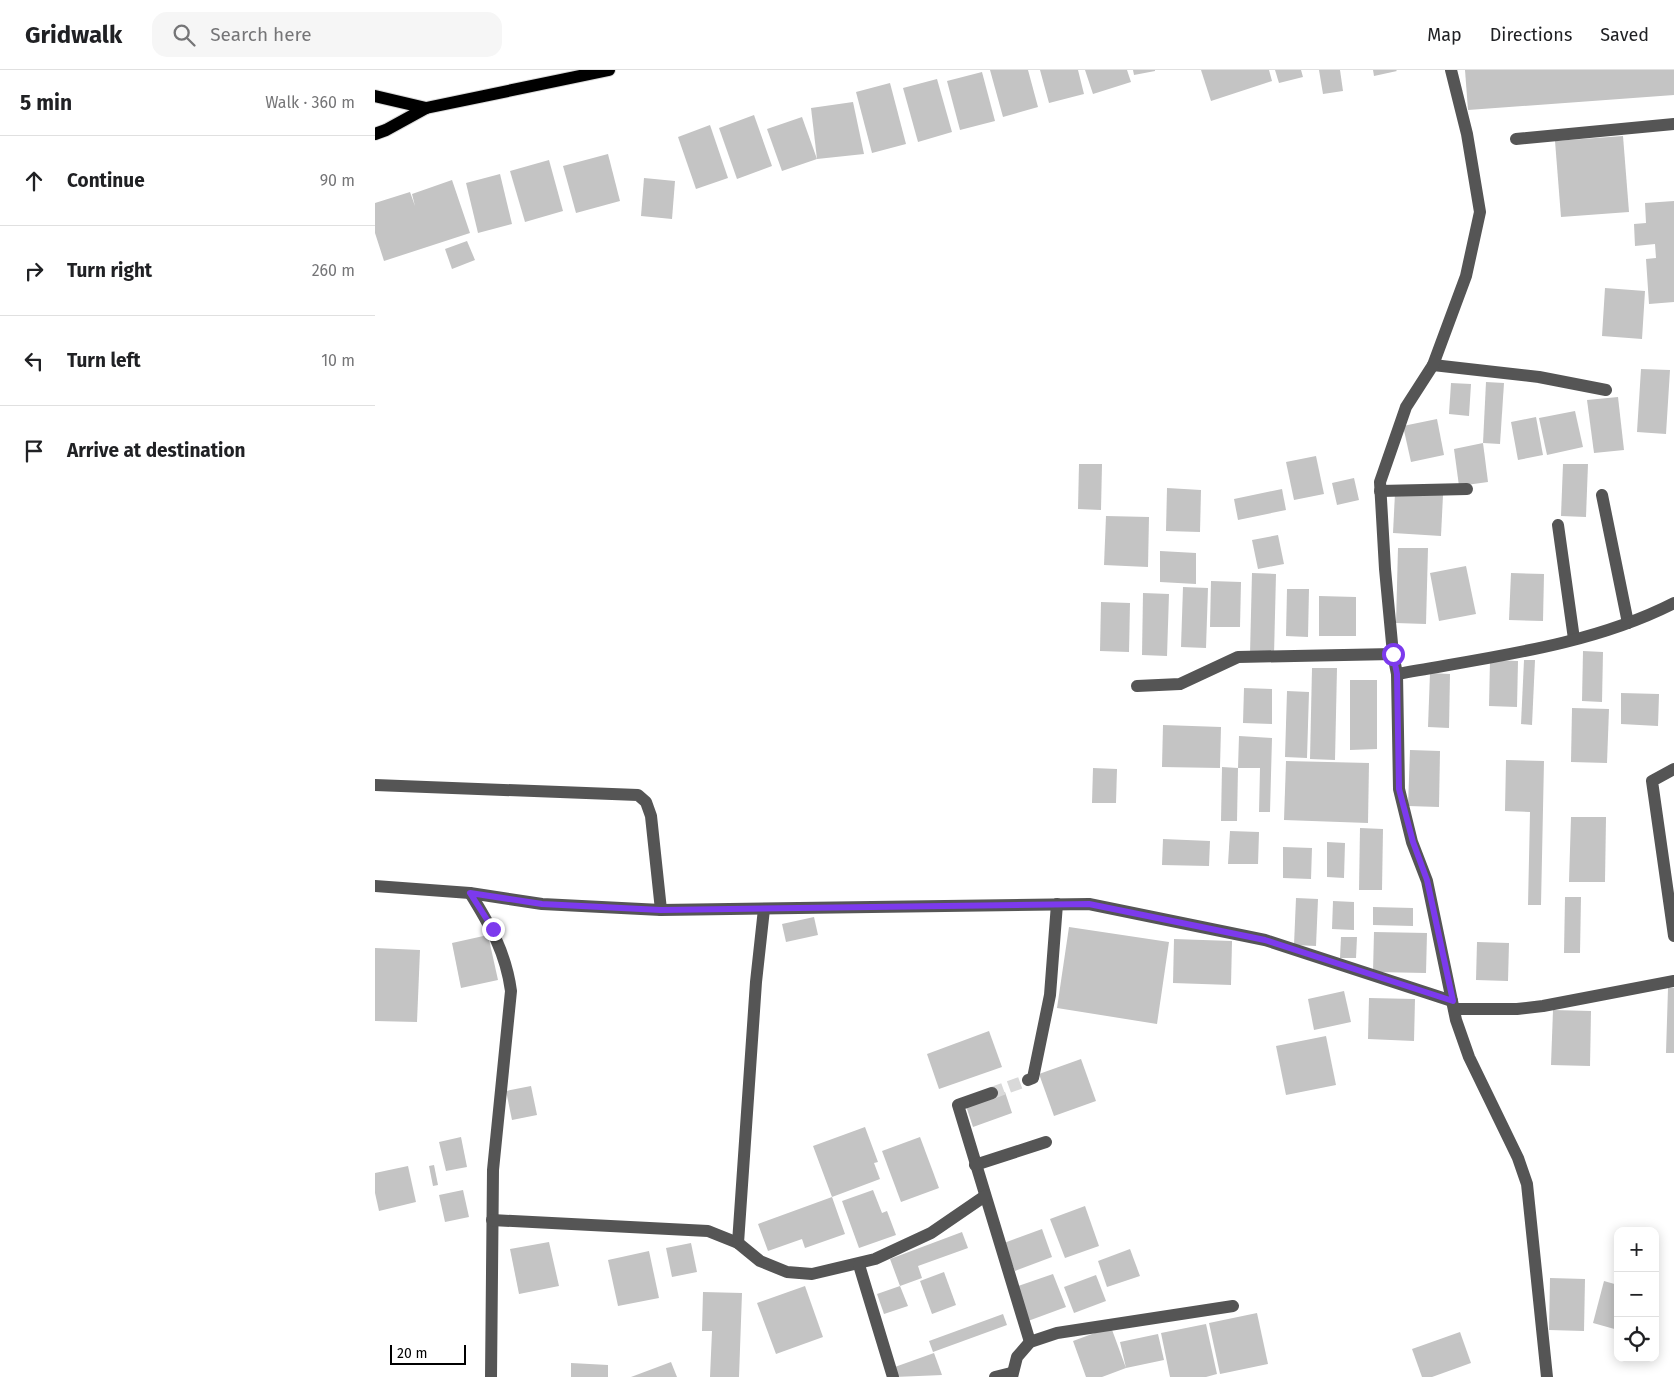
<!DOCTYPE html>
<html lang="en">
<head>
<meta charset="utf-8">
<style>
	:root { --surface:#fff; --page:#f6f6f6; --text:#202124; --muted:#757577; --line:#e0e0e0 }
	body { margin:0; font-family:"Fira Sans",sans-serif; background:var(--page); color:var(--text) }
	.controls { position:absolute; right:15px; bottom:15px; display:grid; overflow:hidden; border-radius:10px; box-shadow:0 2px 12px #0003 }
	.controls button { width:45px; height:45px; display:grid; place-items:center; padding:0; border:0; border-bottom:1px solid var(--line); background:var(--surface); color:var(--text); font:25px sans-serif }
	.scale { position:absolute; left:15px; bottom:12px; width:76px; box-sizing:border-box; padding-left:5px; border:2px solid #000; border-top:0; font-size:14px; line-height:18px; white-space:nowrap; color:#000; -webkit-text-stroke:4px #fff; paint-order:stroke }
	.stop { position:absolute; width:15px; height:15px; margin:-11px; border:4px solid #7c3aed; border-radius:50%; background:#fff }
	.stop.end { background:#7c3aed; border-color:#fff; box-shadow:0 1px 5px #0008 }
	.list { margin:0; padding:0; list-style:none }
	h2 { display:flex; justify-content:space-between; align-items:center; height:65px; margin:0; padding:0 20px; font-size:21px }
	h2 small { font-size:16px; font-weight:400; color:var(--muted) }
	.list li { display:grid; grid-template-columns:32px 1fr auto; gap:15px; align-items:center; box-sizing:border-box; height:90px; padding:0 20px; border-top:1px solid var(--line) }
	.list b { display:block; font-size:19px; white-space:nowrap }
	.list em { font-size:16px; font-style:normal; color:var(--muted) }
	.icon { flex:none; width:28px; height:28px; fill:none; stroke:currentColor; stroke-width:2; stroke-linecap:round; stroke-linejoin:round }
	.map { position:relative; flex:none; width:1299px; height:1307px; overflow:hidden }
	header { display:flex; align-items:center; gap:30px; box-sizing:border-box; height:70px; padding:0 25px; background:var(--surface); border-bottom:1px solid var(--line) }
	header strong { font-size:24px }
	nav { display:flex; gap:28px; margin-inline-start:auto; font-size:18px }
	.search { width:350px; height:45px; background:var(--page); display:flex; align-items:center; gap:12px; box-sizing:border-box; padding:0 18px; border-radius:15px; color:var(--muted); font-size:19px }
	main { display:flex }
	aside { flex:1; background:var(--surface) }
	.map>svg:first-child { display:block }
	.building { fill:#c4c4c4 }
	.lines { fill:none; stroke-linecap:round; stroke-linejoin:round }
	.minor-tunnel { stroke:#d9d9d9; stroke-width:12; stroke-dasharray:12 6; stroke-linecap:butt }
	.major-casing { stroke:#dbdbdb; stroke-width:14 }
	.minor { stroke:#555; stroke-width:12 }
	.major { stroke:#000; stroke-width:12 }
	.route { stroke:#7c3aed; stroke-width:6 }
</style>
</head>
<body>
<header>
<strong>Gridwalk</strong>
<div class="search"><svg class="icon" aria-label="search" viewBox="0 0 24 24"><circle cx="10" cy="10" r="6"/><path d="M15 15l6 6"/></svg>Search here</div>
<nav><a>Map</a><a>Directions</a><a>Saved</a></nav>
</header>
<main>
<aside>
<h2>5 min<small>Walk · 360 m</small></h2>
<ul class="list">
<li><svg class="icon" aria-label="ahead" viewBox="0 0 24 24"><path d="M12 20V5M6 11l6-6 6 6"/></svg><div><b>Continue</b></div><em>90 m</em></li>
<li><svg class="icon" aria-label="right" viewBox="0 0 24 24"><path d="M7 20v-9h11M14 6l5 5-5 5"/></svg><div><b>Turn right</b></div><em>260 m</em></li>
<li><svg class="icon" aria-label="left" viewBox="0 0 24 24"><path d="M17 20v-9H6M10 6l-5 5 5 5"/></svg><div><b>Turn left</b></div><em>10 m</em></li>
<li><svg class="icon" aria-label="arrive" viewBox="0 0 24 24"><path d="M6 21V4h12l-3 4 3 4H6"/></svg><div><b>Arrive at destination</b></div></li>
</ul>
</aside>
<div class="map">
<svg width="1299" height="1307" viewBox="0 0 1299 1307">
	<rect width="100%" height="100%" fill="#fff"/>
	<!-- building -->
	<g class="building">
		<path d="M 615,0 L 653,0 L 663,37 L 628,47 Z"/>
		<path d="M 665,0 L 703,0 L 709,24 L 674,33 Z"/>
		<path d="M 710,0 L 752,0 L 756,12 L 718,24 Z"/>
		<path d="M 758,0 L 780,0 L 780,1 L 759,5 Z"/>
		<path d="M 826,0 L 894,0 L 897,11 L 836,31 Z"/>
		<path d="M 900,0 L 926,0 L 928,7 L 904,13 Z"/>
		<path d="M 944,0 L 965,0 L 968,21 L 948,24 Z"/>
		<path d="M 998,0 L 1021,0 L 1022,1 L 999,6 Z"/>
		<path d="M 1090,0 L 1299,0 L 1299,25 L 1093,40 Z"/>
		<path d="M 607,2 L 620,51 L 585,60 L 572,11 Z"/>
		<path d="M 562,9 L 577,62 L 543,72 L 528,18 Z"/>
		<path d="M 515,13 L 531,74 L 497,83 L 481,22 Z"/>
		<path d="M 478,32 L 489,84 L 442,89 L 436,38 Z"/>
		<path d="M 379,45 L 397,96 L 362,109 L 344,58 Z"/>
		<path d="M 427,47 L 442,89 L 407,101 L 392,59 Z"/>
		<path d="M 335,55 L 353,108 L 321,119 L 303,67 Z"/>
		<path d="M 1248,66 L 1254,142 L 1186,147 L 1180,71 Z"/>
		<path d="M 233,84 L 245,131 L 201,143 L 188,96 Z"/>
		<path d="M 174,90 L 188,141 L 150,152 L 135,101 Z"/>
		<path d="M 125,104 L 137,154 L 103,163 L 91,113 Z"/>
		<path d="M 269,108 L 300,111 L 297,149 L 266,146 Z"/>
		<path d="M 77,110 L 95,163 L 9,191 L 0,163 L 0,133 L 35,122 L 40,136 L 37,124 Z"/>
		<path d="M 1299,131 L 1299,232 L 1274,234 L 1271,189 L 1281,188 L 1280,174 L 1260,176 L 1259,154 L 1271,153 L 1270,133 Z"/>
		<path d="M 92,171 L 100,190 L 77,199 L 70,179 Z"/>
		<path d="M 1230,218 L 1270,221 L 1267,269 L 1227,266 Z"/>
		<path d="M 1266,299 L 1295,300 L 1291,364 L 1262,362 Z"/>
		<path d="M 1111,312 L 1129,313 L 1125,374 L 1108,373 Z"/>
		<path d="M 1076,313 L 1096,314 L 1094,346 L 1074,344 Z"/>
		<path d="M 1243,327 L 1249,380 L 1219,383 L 1212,330 Z"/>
		<path d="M 1200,341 L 1208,377 L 1172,385 L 1164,348 Z"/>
		<path d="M 1161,347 L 1168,385 L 1143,390 L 1136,352 Z"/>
		<path d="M 1062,349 L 1069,385 L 1036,392 L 1028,356 Z"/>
		<path d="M 1108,373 L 1113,412 L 1084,416 L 1079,379 Z"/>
		<path d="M 941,386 L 949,424 L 919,430 L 911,392 Z"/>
		<path d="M 704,394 L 727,394 L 726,440 L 703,439 Z"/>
		<path d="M 1188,394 L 1213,394 L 1211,447 L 1186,446 Z"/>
		<path d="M 979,408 L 984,430 L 962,435 L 957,413 Z"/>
		<path d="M 792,418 L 826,420 L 825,462 L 791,461 Z"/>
		<path d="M 907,419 L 911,440 L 863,450 L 859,429 Z"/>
		<path d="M 1020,423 L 1068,425 L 1066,466 L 1018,463 Z"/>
		<path d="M 731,446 L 774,447 L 773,497 L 729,495 Z"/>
		<path d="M 903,465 L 909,494 L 883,499 L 877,470 Z"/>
		<path d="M 1023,478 L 1053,478 L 1051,554 L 1021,553 Z"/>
		<path d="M 785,481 L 821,483 L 821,514 L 785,512 Z"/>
		<path d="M 1091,496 L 1101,544 L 1064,551 L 1055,503 Z"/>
		<path d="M 877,503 L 901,504 L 899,585 L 875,584 Z"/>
		<path d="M 1136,503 L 1169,504 L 1168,551 L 1134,550 Z"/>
		<path d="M 836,511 L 866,512 L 865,557 L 835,557 Z"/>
		<path d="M 808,517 L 833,518 L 831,578 L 806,577 Z"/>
		<path d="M 912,519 L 934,519 L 933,567 L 911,566 Z"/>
		<path d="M 768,523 L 794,524 L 792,586 L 767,585 Z"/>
		<path d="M 944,526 L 981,527 L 981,566 L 944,566 Z"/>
		<path d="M 726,532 L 755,533 L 754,582 L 725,581 Z"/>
		<path d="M 1208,581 L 1228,582 L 1227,632 L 1207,631 Z"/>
		<path d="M 1115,590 L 1143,591 L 1142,637 L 1114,636 Z"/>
		<path d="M 1149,590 L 1160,590 L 1157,655 L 1146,654 Z"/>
		<path d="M 937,598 L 962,598 L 960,690 L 935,689 Z"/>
		<path d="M 1055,603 L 1075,604 L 1074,658 L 1053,657 Z"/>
		<path d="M 975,610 L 1002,610 L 1002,679 L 975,680 Z"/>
		<path d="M 869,618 L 897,619 L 897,654 L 868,653 Z"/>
		<path d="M 912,621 L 934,622 L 932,688 L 910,687 Z"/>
		<path d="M 1246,623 L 1284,624 L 1283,656 L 1246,654 Z"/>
		<path d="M 1197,638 L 1234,639 L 1232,693 L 1196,692 Z"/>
		<path d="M 788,655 L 846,657 L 845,698 L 787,697 Z"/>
		<path d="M 864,666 L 897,668 L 895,742 L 884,742 L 885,698 L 863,698 Z"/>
		<path d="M 1035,680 L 1065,681 L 1064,737 L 1033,736 Z"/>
		<path d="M 1131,690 L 1169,691 L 1166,835 L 1153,835 L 1155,742 L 1130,741 Z"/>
		<path d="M 911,691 L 994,693 L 993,753 L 909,750 Z"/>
		<path d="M 847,697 L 863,698 L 862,751 L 846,751 Z"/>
		<path d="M 718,698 L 742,699 L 741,733 L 717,733 Z"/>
		<path d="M 1196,747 L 1231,747 L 1230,812 L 1194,812 Z"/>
		<path d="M 985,758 L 1008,759 L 1007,820 L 984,820 Z"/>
		<path d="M 855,761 L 884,762 L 883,794 L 853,794 Z"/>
		<path d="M 788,769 L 835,771 L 834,796 L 787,795 Z"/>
		<path d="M 952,772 L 970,773 L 969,808 L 952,807 Z"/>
		<path d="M 908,777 L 937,778 L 936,809 L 908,808 Z"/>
		<path d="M 1190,827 L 1206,827 L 1205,883 L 1189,883 Z"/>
		<path d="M 921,828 L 943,829 L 941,876 L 919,875 Z"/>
		<path d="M 958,831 L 979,832 L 979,860 L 957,859 Z"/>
		<path d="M 998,837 L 1038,838 L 1038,856 L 998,855 Z"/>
		<path d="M 439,847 L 443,865 L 411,872 L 407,854 Z"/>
		<path d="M 694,857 L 794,872 L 782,954 L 682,938 Z"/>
		<path d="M 999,862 L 1052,863 L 1051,903 L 998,902 Z"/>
		<path d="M 113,865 L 123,910 L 86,918 L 77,873 Z"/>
		<path d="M 966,867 L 982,867 L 981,888 L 965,888 Z"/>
		<path d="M 799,869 L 857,871 L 856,915 L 798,913 Z"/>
		<path d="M 1102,872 L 1134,873 L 1133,911 L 1101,910 Z"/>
		<path d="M 0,878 L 45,880 L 42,952 L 0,951 Z"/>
		<path d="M 1293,918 L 1299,918 L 1299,983 L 1291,983 Z"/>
		<path d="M 969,921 L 976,952 L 939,960 L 933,929 Z"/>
		<path d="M 994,928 L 1040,929 L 1039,971 L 993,969 Z"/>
		<path d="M 1178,940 L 1216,941 L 1215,996 L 1176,995 Z"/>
		<path d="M 614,961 L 627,997 L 564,1019 L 552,984 Z"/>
		<path d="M 951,966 L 961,1015 L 911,1025 L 901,976 Z"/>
		<path d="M 706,989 L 721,1031 L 679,1046 L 664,1004 Z"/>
		<path d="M 156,1016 L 162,1045 L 137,1050 L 131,1021 Z"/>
		<path d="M 630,1022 L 637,1043 L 598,1057 L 591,1036 Z"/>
		<path d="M 490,1057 L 503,1092 L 499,1093 L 505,1109 L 457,1127 L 438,1076 Z"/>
		<path d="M 86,1067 L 92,1097 L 71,1101 L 64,1072 Z"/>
		<path d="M 545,1067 L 564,1118 L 526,1132 L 507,1081 Z"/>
		<path d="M 59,1095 L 63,1115 L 58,1116 L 54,1096 Z"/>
		<path d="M 33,1096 L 41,1132 L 4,1141 L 0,1123 L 0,1103 Z"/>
		<path d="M 88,1120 L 94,1147 L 70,1152 L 64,1125 Z"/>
		<path d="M 498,1120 L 507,1143 L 512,1141 L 521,1165 L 484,1178 L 467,1131 Z"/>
		<path d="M 457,1127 L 470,1164 L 430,1178 L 427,1169 L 393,1181 L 383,1154 Z"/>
		<path d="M 710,1136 L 724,1176 L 690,1188 L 675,1149 Z"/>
		<path d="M 667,1159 L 677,1187 L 640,1201 L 629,1173 Z"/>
		<path d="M 587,1162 L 593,1178 L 543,1196 L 547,1208 L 525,1216 L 515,1189 Z"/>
		<path d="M 174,1172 L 184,1216 L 144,1224 L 135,1179 Z"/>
		<path d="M 316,1173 L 322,1202 L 297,1207 L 291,1178 Z"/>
		<path d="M 755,1179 L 765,1206 L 732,1217 L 723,1191 Z"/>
		<path d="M 274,1181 L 284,1228 L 243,1236 L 233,1190 Z"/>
		<path d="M 569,1202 L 581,1235 L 557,1244 L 545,1211 Z"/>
		<path d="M 678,1204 L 691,1237 L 653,1251 L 640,1217 Z"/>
		<path d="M 721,1205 L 731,1231 L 699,1243 L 689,1217 Z"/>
		<path d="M 1175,1208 L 1210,1209 L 1209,1261 L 1174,1260 Z"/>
		<path d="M 1229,1211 L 1243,1215 L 1243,1260 L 1218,1253 Z"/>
		<path d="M 430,1216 L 448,1267 L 401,1284 L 382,1233 Z"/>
		<path d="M 525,1216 L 533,1236 L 509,1244 L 502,1224 Z"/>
		<path d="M 328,1222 L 367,1223 L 364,1307 L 335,1307 L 337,1261 L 327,1261 Z"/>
		<path d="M 882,1243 L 893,1294 L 845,1304 L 834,1253 Z"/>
		<path d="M 628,1244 L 632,1255 L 558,1282 L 554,1271 Z"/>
		<path d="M 831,1254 L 842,1304 L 831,1307 L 795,1307 L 786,1263 Z"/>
		<path d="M 736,1257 L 751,1298 L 745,1272 L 783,1264 L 789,1290 L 751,1298 L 727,1307 L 711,1307 L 698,1271 Z"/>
		<path d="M 1085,1262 L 1096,1293 L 1057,1307 L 1047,1307 L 1037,1279 Z"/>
		<path d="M 559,1283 L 567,1305 L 520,1307 L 517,1298 Z"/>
		<path d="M 296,1292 L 302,1307 L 256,1307 Z"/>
		<path d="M 196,1293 L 233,1295 L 233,1307 L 196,1307 Z"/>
	</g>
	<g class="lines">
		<!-- minor-tunnel -->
		<path class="minor-tunnel" d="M 617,1023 L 653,1010"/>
		<!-- major casing -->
		<g class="major-casing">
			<g id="major">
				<path d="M 0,26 L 51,38 L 234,0"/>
				<path d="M 0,64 L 11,60 L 51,38"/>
			</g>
		</g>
		<!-- minor -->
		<g class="minor">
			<path d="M 1141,69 L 1299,54"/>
			<path d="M 1058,295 L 1164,307 L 1231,320"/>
			<path d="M 1005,421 L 1092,419"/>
			<path d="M 1227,425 L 1253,553"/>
			<path d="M 1183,455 L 1199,569"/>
			<path d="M 1022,604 L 1018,584 L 1010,499 L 1005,412 L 1031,337 L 1058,295 L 1091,206 L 1105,142 L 1092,64 L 1076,0"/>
			<path d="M 762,616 L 805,614 L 863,587 L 1018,584"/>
			<path d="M 1299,699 L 1277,711 L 1299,866"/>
			<path d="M 0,715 L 263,725 L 271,732 L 276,746 L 286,840"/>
			<path d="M 0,816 L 95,823 L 167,834 L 286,840 L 714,834 L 890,870 L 1077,931"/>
			<path d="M 95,823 C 115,855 131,883 136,921 L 118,1100 L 116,1307"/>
			<path d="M 1079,939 L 1142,939 L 1168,936 L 1299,911"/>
			<path d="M 653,1010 L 658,1008 L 675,925 L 682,834"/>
			<path d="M 617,1023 L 583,1035 L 655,1272"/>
			<path d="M 600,1095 L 671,1072"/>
			<path d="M 117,1150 L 333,1161 L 363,1173 L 385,1191 L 412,1202 L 437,1204 L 500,1189 L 556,1163 L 610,1126"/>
			<path d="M 363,1173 L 381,912 L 389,839"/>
			<path d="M 484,1195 L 518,1307"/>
			<path d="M 620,1307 L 636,1303"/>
			<path d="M 637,1307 L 642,1287 L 655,1272 L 682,1263 L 858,1236"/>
			<path d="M 1172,1307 L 1152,1114 L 1143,1088 L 1094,987 L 1081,950 L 1052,811 L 1037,772 L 1024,719 L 1022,604 C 1114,587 1215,576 1299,533"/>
		</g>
		<!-- major -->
		<use href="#major" class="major"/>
	</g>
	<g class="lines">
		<!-- route -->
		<path class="route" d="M 118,859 L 95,823 L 167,834 L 286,840 L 714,834 L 890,870 L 1078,931 L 1052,810 L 1038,772 L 1024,719 L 1022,604 L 1018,584"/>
	</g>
</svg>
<div class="controls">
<button>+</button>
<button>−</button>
<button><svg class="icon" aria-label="locate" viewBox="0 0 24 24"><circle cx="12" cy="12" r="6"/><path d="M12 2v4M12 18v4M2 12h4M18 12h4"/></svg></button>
</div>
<div class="scale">20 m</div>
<div class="stop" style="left:1018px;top:584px"></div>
<div class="stop end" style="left:118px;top:859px"></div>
</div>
</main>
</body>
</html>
